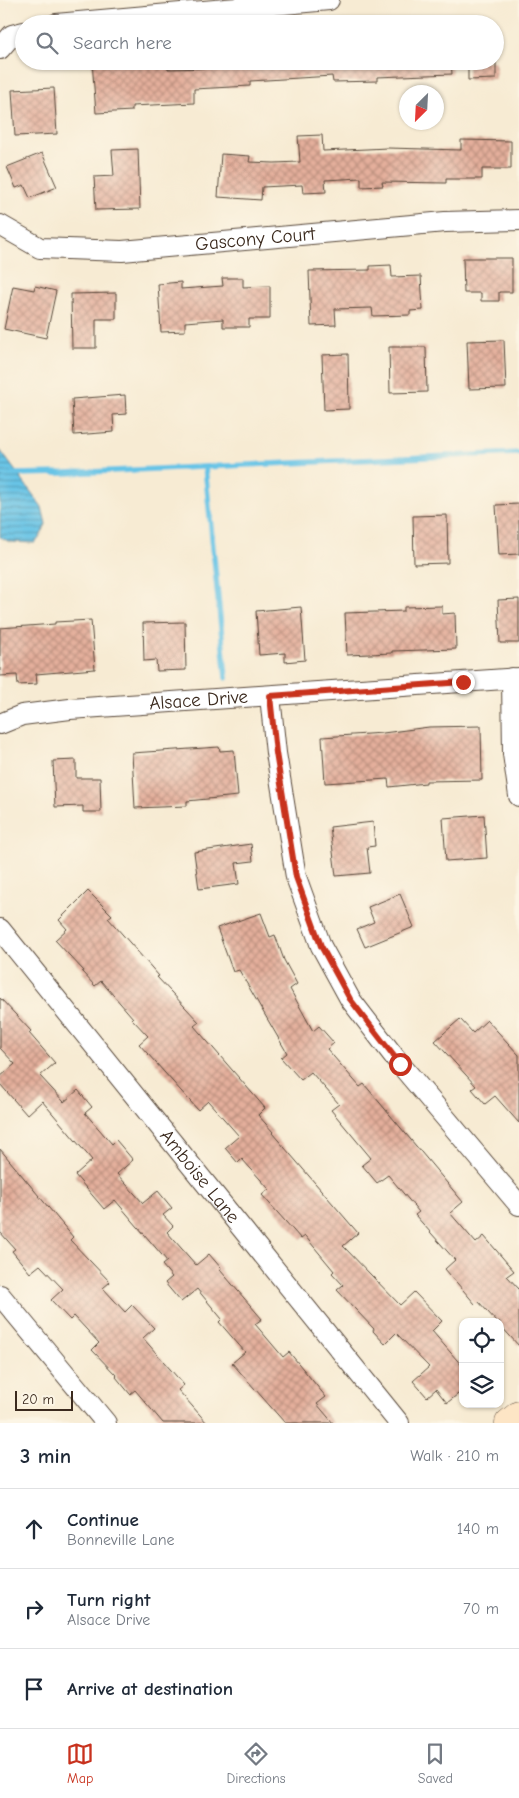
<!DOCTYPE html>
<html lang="en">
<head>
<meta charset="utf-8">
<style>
	:root { --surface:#fff; --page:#f6f6f7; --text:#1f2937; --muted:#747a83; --line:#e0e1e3; --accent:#c8321e }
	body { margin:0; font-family:"Comic Neue",sans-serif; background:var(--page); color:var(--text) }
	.controls { position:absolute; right:15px; bottom:15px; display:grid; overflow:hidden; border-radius:10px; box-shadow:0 1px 4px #0004 }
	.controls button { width:45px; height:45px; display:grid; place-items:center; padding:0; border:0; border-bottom:1px solid var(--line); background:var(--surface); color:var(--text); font:25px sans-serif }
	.compass { position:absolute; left:399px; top:85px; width:45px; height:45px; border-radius:50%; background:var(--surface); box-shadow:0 1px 4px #0004; rotate:204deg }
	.scale { position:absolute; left:15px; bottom:12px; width:58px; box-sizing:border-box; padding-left:5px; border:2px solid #3b2a1e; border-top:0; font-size:14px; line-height:18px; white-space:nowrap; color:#3b2a1e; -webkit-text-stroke:4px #fcf5e5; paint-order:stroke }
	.stop { position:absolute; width:15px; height:15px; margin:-11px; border:4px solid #c8321e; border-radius:50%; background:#fff }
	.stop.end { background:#c8321e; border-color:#fff; box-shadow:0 1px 5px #0008 }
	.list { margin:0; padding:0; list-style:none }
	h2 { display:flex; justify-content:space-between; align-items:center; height:65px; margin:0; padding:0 20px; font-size:21px }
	h2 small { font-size:16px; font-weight:400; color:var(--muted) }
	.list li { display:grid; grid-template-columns:32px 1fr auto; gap:15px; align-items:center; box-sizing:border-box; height:80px; padding:0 20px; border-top:1px solid var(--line) }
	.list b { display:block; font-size:19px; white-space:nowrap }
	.list p { margin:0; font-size:16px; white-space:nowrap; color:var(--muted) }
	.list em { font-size:16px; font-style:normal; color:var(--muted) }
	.icon { flex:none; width:28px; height:28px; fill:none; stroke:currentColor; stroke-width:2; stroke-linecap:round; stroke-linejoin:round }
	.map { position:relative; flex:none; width:519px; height:1423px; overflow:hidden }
	.search { position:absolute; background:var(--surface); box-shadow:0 1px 4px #0004; left:15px; right:15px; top:15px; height:55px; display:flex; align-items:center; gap:12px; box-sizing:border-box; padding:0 18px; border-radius:28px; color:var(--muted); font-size:19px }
	.sheet { height:305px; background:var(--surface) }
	nav { display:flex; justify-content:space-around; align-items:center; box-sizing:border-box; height:70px; border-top:1px solid var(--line); background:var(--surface); font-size:14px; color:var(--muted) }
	nav a { display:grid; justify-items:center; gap:2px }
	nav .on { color:var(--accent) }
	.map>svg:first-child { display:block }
	.water { fill:url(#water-rules); stroke:#527782 }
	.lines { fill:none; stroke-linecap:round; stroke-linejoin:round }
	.stream { stroke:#68c4e6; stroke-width:5.5 }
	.building { fill:url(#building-cross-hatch) }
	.street-casing { stroke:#574739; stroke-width:22 }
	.secondary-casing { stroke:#574739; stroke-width:29 }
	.street { stroke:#fff; stroke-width:20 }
	.secondary { stroke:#fde5c5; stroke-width:28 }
	.route { stroke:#c8321e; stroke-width:6 }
	.labels { text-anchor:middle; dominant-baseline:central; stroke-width:4; stroke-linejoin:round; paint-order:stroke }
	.street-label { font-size:19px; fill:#3b2a1e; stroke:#fcf5e5 }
</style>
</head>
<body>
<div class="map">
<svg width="519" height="1423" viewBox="0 0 519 1423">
	<defs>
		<pattern id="water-rules" width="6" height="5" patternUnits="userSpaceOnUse" patternTransform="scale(1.25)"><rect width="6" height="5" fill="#68c4e6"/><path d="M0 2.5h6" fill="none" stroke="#579fba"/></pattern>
		<pattern id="building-cross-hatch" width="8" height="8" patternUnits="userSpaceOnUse" patternTransform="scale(1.25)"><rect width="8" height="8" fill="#e4af9b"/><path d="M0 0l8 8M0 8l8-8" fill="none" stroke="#ba8f7e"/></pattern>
	</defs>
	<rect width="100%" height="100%" fill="#fcf5e5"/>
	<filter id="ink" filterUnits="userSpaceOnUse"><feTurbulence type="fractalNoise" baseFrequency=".02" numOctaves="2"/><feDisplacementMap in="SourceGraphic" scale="10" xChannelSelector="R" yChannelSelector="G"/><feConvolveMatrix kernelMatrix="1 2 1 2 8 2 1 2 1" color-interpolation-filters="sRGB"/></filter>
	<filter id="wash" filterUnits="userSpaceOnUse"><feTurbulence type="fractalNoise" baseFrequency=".0096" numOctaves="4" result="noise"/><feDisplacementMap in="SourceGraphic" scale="20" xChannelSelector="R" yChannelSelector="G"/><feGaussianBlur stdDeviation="1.12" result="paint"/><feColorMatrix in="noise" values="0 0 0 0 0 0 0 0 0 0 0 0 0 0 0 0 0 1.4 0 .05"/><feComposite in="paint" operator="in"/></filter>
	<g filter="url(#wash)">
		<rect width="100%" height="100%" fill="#f7ebd3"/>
		<!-- water -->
		<path class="water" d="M 0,450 L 42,507 L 46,524 L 40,537 L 35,543 L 10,542 L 0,537 Z"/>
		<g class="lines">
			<!-- stream -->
			<g class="stream">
				<path d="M 205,467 L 226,678"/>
				<path d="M 12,474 L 66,473 L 519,453"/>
			</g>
		</g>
		<g id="blocks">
			<!-- building -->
			<g class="building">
				<path d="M 92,61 L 168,61 L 168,69 L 211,68 L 211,61 L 451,61 L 452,74 L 377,77 L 377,81 L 333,82 L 332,76 L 250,81 L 250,86 L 194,89 L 194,103 L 132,106 L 132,111 L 96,113 Z"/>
				<path d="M 468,61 L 496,61 L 496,79 L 468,80 Z"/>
				<path d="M 54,88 L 57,134 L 15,136 L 12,90 Z"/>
				<path d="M 322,135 L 323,151 L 388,148 L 461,150 L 461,140 L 511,141 L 511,169 L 482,169 L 482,179 L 446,179 L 446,183 L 382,182 L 383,186 L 361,187 L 361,178 L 325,180 L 326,192 L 303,193 L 302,185 L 262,187 L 261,200 L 218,197 L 221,154 L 250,156 L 249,162 L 274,163 L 300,162 L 298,136 Z"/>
				<path d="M 138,149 L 140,209 L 96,210 L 94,177 L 114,176 L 112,150 Z"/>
				<path d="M 42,153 L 57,187 L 30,198 L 24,185 L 16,188 L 7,167 Z"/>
				<path d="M 463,258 L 512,258 L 512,292 L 499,292 L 499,301 L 481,301 L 481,293 L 464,293 Z"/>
				<path d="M 391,265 L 392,277 L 421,276 L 423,310 L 410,311 L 410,315 L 373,316 L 372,308 L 335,309 L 336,325 L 311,326 L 309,271 L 370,270 L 370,266 Z"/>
				<path d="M 222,278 L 243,278 L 243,287 L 270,286 L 270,319 L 249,319 L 249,327 L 223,327 L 223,319 L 185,322 L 185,331 L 161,332 L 158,284 L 181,282 L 181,289 L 223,286 Z"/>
				<path d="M 13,286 L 34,290 L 35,286 L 56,291 L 46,338 L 4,329 Z"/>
				<path d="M 116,293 L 116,319 L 96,319 L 96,348 L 72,348 L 71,294 Z"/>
				<path d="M 504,340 L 506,388 L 469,389 L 467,341 Z"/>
				<path d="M 389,347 L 426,347 L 427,392 L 390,393 Z"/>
				<path d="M 348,354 L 349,409 L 324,410 L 322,355 Z"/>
				<path d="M 125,395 L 126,414 L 113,415 L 114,432 L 74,435 L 72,399 Z"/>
				<path d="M 519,504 L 519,554 L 499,555 L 496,505 Z"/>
				<path d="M 447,515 L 448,563 L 414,564 L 413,516 Z"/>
				<path d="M 519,599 L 519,643 L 500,643 L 498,600 Z"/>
				<path d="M 442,606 L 442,614 L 455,613 L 456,649 L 392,651 L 392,653 L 347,655 L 345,613 L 404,611 L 404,607 Z"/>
				<path d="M 301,607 L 305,660 L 285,662 L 285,653 L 259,655 L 256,611 Z"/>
				<path d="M 91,620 L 95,669 L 36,674 L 37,684 L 18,685 L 17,675 L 0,676 L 0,628 L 55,624 L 55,622 Z"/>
				<path d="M 185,622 L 186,670 L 157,671 L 156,660 L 144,661 L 143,623 Z"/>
				<path d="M 481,726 L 482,780 L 426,781 L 426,783 L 389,787 L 388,779 L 325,783 L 322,737 L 383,733 L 429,727 Z"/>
				<path d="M 219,747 L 220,751 L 234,750 L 238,796 L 187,801 L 187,806 L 135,808 L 132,753 Z"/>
				<path d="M 76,760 L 76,778 L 100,778 L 101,812 L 83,812 L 83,806 L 55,807 L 53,761 Z"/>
				<path d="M 484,815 L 487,858 L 446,861 L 443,818 Z"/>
				<path d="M 373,822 L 375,846 L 367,847 L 370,873 L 336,876 L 330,827 Z"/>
				<path d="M 251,844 L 253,861 L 236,863 L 239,884 L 199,889 L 194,852 Z"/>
				<path d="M 88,891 L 112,915 L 108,918 L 159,976 L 157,977 L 199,1022 L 194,1026 L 265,1108 L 258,1115 L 273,1132 L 272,1133 L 358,1233 L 343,1246 L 400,1305 L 414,1292 L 442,1321 L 432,1331 L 463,1367 L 463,1390 L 447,1403 L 436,1389 L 427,1397 L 413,1381 L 429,1367 L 396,1333 L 385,1344 L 373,1331 L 374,1329 L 337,1290 L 343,1285 L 332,1273 L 334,1271 L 305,1236 L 301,1239 L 262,1195 L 269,1189 L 242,1159 L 238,1163 L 225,1148 L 239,1136 L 208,1101 L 198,1110 L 139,1044 L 148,1036 L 132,1019 L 133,1018 L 101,981 L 95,986 L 82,972 L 84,971 L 55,940 L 67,929 L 59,920 Z"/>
				<path d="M 400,894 L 414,927 L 365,947 L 357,929 L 374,922 L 368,907 Z"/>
				<path d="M 261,913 L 270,937 L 275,935 L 284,960 L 297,984 L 290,989 L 313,1031 L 319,1026 L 334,1043 L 327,1049 L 360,1087 L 364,1084 L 463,1202 L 450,1213 L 476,1243 L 484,1236 L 514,1271 L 507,1276 L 519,1289 L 519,1346 L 500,1325 L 500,1322 L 497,1322 L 478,1301 L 475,1304 L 445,1269 L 455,1260 L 415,1215 L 419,1212 L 388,1175 L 377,1183 L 362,1165 L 371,1158 L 331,1110 L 339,1104 L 311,1072 L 301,1080 L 281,1058 L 287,1053 L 239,970 L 233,972 L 217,928 Z"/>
				<path d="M 0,998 L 31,1031 L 29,1033 L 55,1063 L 40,1076 L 64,1102 L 78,1090 L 92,1107 L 85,1113 L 112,1144 L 116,1140 L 133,1160 L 117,1174 L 143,1203 L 158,1191 L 172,1208 L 163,1215 L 173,1226 L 167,1232 L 196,1265 L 209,1254 L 221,1268 L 220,1270 L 262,1319 L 255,1324 L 283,1357 L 289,1352 L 326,1397 L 317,1404 L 333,1423 L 285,1423 L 232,1363 L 245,1352 L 219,1322 L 222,1319 L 197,1289 L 181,1302 L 165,1283 L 172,1277 L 162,1265 L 167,1261 L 115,1200 L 104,1209 L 75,1175 L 92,1160 L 42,1101 L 27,1115 L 0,1084 L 0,1077 L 15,1064 L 0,1048 Z"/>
				<path d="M 460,1019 L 473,1033 L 487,1020 L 519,1055 L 519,1123 L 495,1096 L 485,1104 L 472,1089 L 476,1086 L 435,1041 Z"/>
				<path d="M 0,1149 L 73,1237 L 70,1240 L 110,1282 L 103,1288 L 125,1312 L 132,1305 L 154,1328 L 143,1338 L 184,1385 L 178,1390 L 207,1423 L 163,1423 L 135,1390 L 130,1394 L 116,1377 L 117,1376 L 92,1350 L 99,1343 L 74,1316 L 70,1320 L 51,1300 L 63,1289 L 40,1265 L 30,1273 L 12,1251 L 15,1249 L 0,1232 Z"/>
			</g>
		</g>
	</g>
	<g filter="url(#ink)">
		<use href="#blocks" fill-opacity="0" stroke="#574739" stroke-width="1"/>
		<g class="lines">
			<!-- street casing -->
			<g class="street-casing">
				<g id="street">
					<path d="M 56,24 L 329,0"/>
					<path d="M 0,49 L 12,35 L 24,32"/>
					<path id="s1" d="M 0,225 L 40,248 L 122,251 L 445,222 L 519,220"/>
					<path d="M 512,678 L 513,754 L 519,796"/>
					<path d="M 270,696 L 276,753 L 296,877 L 321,946 L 350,999 L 400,1064 L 519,1205"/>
					<path id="s2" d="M 0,724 L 22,715 L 70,709 L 519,678"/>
					<path id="s3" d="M 0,929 L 399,1423"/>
					<path d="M 0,1295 L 106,1423"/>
				</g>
			</g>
			<!-- secondary casing -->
			<g class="secondary-casing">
				<path id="secondary" d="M 509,1423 L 519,1415"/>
			</g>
			<!-- street -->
			<use href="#street" class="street"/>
			<!-- secondary -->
			<use href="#secondary" class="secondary"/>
		</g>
	</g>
	<g class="lines" filter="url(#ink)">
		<!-- route -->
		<path class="route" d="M 400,1064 L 350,999 L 321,946 L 296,877 L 276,753 L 270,696 L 463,682"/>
	</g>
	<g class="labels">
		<!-- street labels -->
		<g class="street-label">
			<text stroke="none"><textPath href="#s1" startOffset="262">Gascony Court</textPath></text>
			<text stroke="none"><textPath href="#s2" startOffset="201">Alsace Drive</textPath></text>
			<text stroke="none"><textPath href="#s3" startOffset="318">Amboise Lane</textPath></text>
		</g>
	</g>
</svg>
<div class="controls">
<button><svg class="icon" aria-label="locate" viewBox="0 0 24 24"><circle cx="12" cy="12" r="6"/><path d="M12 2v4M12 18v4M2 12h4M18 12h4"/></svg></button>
<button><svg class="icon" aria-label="layers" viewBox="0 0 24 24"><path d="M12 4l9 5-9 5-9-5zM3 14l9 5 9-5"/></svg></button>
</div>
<svg class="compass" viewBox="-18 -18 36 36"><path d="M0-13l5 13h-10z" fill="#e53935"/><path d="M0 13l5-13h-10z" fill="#747a83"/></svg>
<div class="scale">20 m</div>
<div class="stop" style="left:400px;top:1064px"></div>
<div class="stop end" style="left:463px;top:682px"></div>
<div class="search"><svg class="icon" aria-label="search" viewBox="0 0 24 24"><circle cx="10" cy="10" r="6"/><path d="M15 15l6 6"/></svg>Search here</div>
</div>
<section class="sheet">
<h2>3 min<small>Walk · 210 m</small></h2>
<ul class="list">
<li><svg class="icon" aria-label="ahead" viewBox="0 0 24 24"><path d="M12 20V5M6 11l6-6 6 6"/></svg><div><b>Continue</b><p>Bonneville Lane</p></div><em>140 m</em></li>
<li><svg class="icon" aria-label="right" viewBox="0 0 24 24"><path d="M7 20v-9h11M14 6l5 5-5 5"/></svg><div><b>Turn right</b><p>Alsace Drive</p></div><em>70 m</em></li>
<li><svg class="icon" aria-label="arrive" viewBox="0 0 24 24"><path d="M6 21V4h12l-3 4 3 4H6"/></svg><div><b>Arrive at destination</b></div></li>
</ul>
</section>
<nav>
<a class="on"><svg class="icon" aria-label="map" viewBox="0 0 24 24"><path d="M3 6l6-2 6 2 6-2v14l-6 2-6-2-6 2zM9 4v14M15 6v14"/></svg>Map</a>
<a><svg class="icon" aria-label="directions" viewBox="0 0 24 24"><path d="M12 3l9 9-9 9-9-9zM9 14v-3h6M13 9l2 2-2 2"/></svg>Directions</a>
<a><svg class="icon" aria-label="saved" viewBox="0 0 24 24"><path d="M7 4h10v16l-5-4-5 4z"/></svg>Saved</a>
</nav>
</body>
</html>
